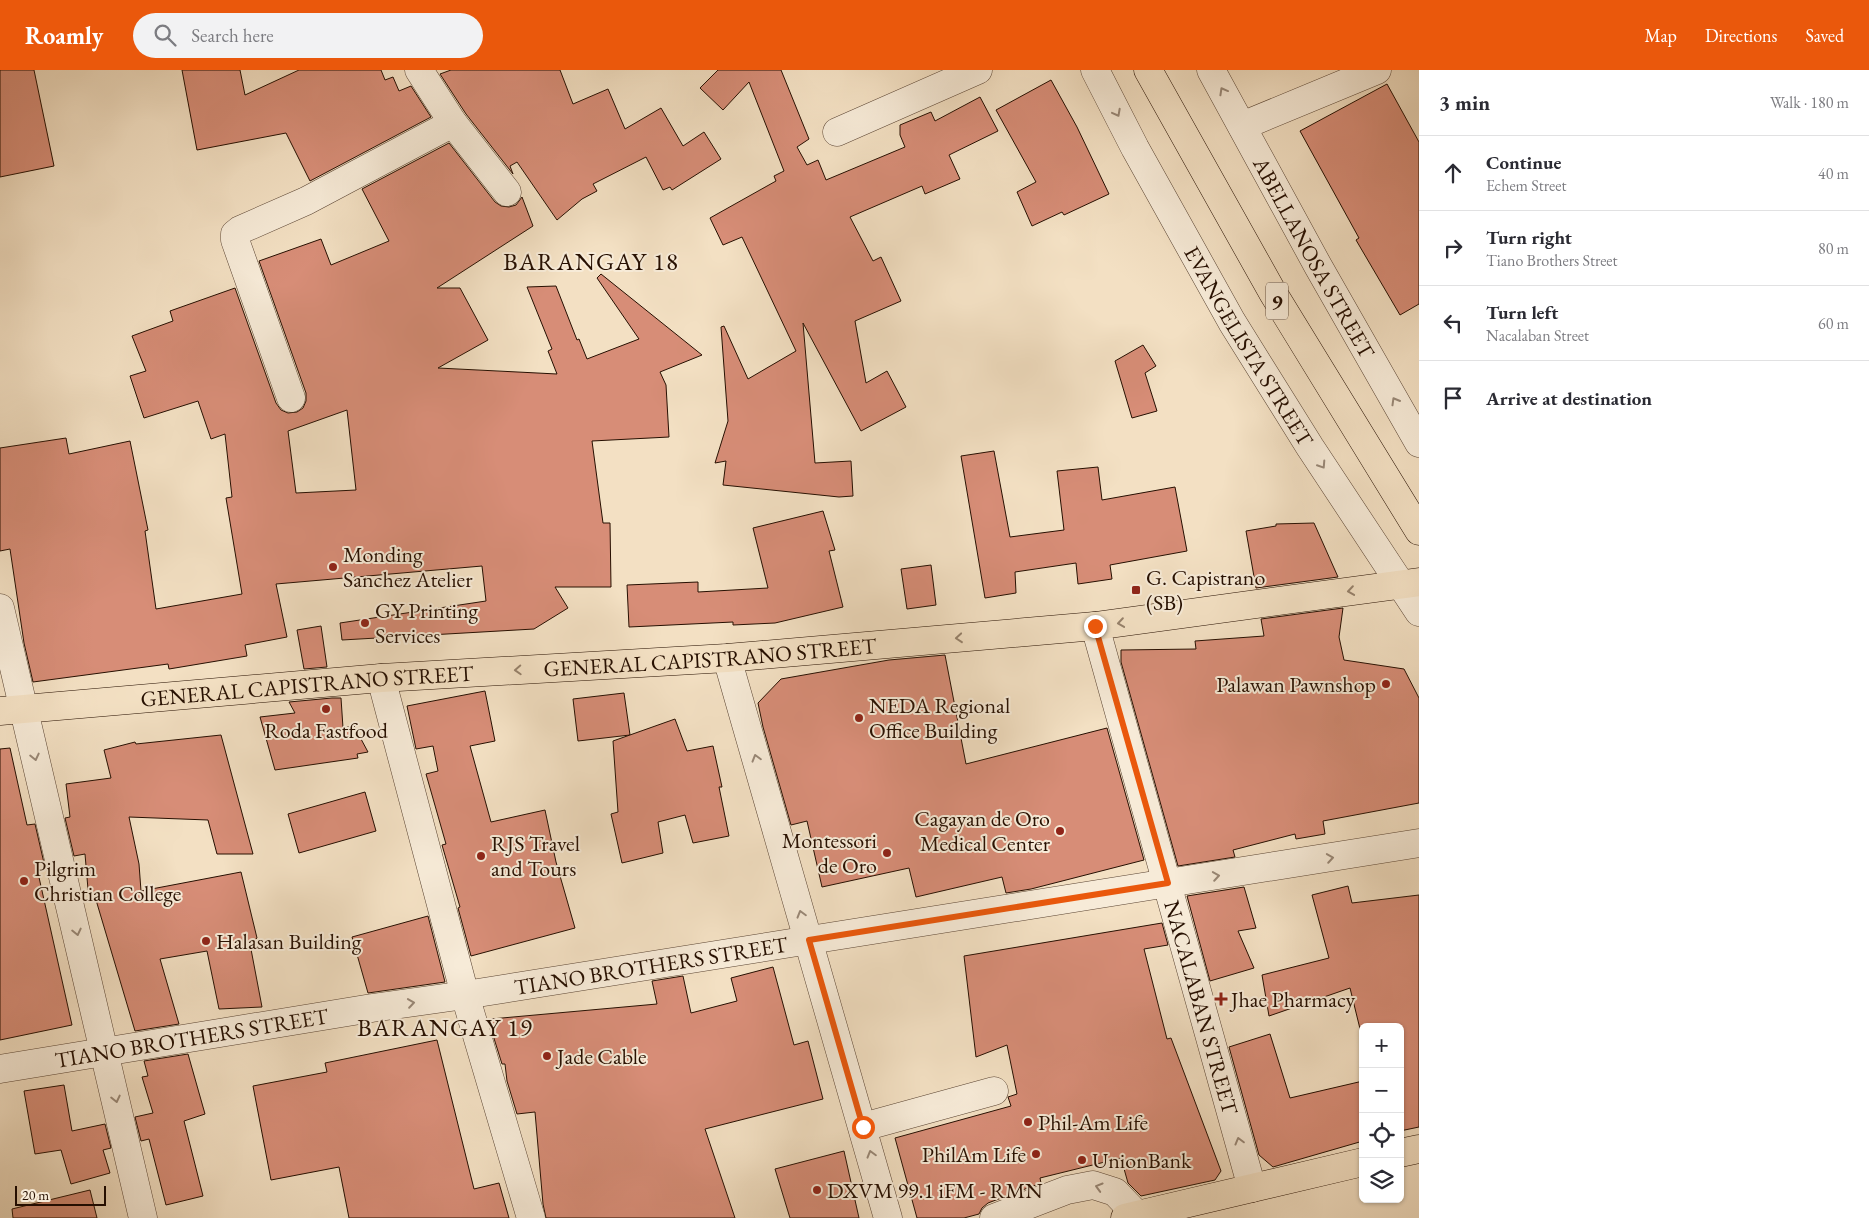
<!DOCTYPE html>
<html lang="en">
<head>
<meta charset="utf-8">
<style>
	:root { --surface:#fff; --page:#f2f2f3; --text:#2b2b33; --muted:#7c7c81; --line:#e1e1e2; --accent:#ea580c }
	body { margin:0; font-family:"EB Garamond",serif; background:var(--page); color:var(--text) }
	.controls { position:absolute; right:15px; bottom:15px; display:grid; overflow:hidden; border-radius:8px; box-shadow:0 1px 4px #0004 }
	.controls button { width:45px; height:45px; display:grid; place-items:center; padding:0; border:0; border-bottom:1px solid var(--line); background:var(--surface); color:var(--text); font:25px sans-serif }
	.scale { position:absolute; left:15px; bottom:12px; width:91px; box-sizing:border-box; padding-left:5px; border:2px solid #260f01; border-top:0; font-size:14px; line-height:18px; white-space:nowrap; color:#260f01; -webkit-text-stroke:4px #f7ebd8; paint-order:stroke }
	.stop { position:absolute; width:15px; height:15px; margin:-11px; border:4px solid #ea580c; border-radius:50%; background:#fff }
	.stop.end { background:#ea580c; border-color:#fff; box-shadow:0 1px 5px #0008 }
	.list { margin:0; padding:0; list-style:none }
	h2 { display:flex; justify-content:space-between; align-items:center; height:65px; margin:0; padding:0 20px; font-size:21px }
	h2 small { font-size:16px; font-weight:400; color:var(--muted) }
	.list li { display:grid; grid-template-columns:32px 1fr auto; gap:15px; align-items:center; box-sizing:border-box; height:75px; padding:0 20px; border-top:1px solid var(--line) }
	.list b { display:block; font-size:19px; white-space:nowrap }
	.list p { margin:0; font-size:16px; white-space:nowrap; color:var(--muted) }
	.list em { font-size:16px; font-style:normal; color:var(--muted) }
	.icon { flex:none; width:28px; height:28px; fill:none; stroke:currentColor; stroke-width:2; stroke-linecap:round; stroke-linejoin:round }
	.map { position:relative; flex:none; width:1419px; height:1148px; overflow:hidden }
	header { display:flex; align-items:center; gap:30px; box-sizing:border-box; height:70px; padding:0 25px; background:var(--accent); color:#fff }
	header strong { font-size:24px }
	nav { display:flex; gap:28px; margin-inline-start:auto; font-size:18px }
	.search { width:350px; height:45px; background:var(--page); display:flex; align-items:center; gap:12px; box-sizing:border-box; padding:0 18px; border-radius:28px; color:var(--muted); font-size:19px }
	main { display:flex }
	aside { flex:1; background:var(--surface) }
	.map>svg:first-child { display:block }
	.building { fill:#d78d77; stroke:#260f01; fill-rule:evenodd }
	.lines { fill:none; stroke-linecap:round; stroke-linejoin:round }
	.minor-casing { stroke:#594332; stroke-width:29 }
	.major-casing { stroke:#260f01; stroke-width:29 }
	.highway-casing { stroke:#260f01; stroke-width:29 }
	.minor { stroke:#f7ebd8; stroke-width:28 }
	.major { stroke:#f3e0c3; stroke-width:28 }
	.highway { stroke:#f3e0c3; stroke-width:28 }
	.oneway { stroke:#987 }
	.oneway2 { stroke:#97826c }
	.route { stroke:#ea580c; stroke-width:6 }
	.poi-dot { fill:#8f2418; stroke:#f7ebd8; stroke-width:2 }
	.labels { text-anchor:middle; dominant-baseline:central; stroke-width:4; stroke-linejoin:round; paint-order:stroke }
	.shield { fill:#f7ebd8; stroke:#655142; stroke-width:1 }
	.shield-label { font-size:21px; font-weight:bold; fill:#260f01 }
	.street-label { font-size:22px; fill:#260f01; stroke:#f7ebd8 }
	.poi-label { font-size:22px; fill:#260f01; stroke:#f7ebd8; text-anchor:start }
	.quarter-label { font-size:25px; letter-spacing:1px; fill:#260f01; stroke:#f7ebd8 }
</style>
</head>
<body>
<header>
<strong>Roamly</strong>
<div class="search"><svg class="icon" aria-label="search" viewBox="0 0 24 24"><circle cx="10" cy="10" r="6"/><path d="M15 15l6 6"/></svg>Search here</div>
<nav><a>Map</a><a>Directions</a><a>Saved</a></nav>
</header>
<main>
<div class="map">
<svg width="1419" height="1148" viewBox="0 0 1419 1148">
	<rect width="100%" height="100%" fill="#f3e0c3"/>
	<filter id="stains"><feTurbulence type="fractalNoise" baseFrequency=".004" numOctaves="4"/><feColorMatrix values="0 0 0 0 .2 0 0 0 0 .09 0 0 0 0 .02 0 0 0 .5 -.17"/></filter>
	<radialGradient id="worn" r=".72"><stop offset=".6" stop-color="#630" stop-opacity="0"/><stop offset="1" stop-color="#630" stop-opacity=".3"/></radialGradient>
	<!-- building -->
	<g class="building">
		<path d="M 0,0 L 34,0 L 54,96 L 0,107 Z"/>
		<path d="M 182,0 L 240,0 L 245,25 L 299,0 L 381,0 L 385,10 L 393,7 L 399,21 L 411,16 L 431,47 L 310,111 L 286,63 L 197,80 Z"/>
		<path d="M 451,0 L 560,0 L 573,34 L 608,19 L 625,59 L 661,38 L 683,76 L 704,62 L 721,89 L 672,120 L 670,117 L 663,120 L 646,87 L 593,114 L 597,121 L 582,129 L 557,150 L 517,92 L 510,96 L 513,104 L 466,44 L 440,4 Z"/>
		<path d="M 718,0 L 781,0 L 809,69 L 797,77 L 807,95 L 818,90 L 826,110 L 905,77 L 900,65 L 900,55 L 931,42 L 935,51 L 980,27 L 998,61 L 949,85 L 960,109 L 925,124 L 922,116 L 850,147 L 873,191 L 881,187 L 901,231 L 855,251 L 866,313 L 887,301 L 906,337 L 861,361 L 803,253 L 815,393 L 851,391 L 853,426 L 839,427 L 723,415 L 726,391 L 715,393 L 728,351 L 721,257 L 724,256 L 748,309 L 796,281 L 742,167 L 723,175 L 710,148 L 776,111 L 774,106 L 784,101 L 749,12 L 723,40 L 700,18 Z"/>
		<path d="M 1051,10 L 1077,57 L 1109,124 L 1064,145 L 1062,142 L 1032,156 L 1017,122 L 1036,112 L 996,40 Z"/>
		<path d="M 1387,14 L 1419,72 L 1419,234 L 1400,245 L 1356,170 L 1359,168 L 1300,61 Z"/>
		<path d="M 449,73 L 495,132 L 501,136 L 509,137 L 516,135 L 522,127 L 533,156 L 437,218 L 460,218 L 488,270 L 438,298 L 557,304 L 548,281 L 552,279 L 527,217 L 556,216 L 577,270 L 579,269 L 587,289 L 639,269 L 597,208 L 601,204 L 702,285 L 660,302 L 666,315 L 669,367 L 592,371 L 603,453 L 610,453 L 611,517 L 555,517 L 568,538 L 534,559 L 342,570 L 340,553 L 486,531 L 482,496 L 276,514 L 287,567 L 245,575 L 247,586 L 169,599 L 168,594 L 33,612 L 24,573 L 10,479 L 0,481 L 0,378 L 66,368 L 69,384 L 130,371 L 148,460 L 145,461 L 156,539 L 242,524 L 226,428 L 232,427 L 225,364 L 211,369 L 198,331 L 144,348 L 130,306 L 146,301 L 132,266 L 173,251 L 170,241 L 235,218 L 276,333 L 281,340 L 288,343 L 297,342 L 303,338 L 306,331 L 306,323 L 259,191 L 321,169 L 331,195 L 389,171 L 362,119 ZM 347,340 L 356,420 L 296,423 L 288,361 Z"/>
		<path d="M 1143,275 L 1156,296 L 1145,303 L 1157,341 L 1132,348 L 1115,291 Z"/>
		<path d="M 994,381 L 1010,467 L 1064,460 L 1057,401 L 1098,397 L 1102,430 L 1175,417 L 1187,481 L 1110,495 L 1112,509 L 1078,514 L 1076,493 L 1015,502 L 1016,523 L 985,528 L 961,386 Z"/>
		<path d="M 823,441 L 835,480 L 829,481 L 843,537 L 775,553 L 733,555 L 733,552 L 629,557 L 627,515 L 698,512 L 698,522 L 768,518 L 753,458 Z"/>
		<path d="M 1314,453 L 1338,507 L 1256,518 L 1246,461 L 1276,456 L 1276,454 Z"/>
		<path d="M 931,495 L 936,535 L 907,539 L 901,499 Z"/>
		<path d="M 1343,538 L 1339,567 L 1344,590 L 1404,599 L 1419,628 L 1419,733 L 1323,751 L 1325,764 L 1296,769 L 1295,764 L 1233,780 L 1235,787 L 1178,796 L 1121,592 L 1121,580 L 1196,579 L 1195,571 L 1264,566 L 1261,549 Z"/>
		<path d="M 321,556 L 327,597 L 304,599 L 297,560 Z"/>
		<path d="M 945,585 L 966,694 L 1107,658 L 1144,790 L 1031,819 L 1006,823 L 1002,807 L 916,827 L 909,798 L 822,817 L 807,751 L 791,755 L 763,657 L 758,633 L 781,609 L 889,590 Z"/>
		<path d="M 485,621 L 495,671 L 470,676 L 491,752 L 545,740 L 556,792 L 575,858 L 471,886 L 458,838 L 460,837 L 442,775 L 446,774 L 426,704 L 438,701 L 433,676 L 416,679 L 407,636 Z"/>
		<path d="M 624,623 L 630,665 L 578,671 L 573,629 Z"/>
		<path d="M 332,628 L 341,628 L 343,658 L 354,656 L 368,682 L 357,684 L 358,688 L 275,700 L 260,647 L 295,643 L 289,632 Z"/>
		<path d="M 675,649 L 687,681 L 713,676 L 722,717 L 719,717 L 729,766 L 693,773 L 685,745 L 658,752 L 663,783 L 622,793 L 611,744 L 618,742 L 613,671 Z"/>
		<path d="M 221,665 L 253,784 L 217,784 L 208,750 L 129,747 L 139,794 L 141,821 L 241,802 L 257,868 L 250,874 L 262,937 L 219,939 L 207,881 L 160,889 L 179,954 L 135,961 L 96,830 L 89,831 L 85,784 L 74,786 L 65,748 L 70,747 L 66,714 L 111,708 L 104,680 L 135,672 L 136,674 Z"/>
		<path d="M 10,678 L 27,755 L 35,754 L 44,793 L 36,794 L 72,955 L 0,970 L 0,679 Z"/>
		<path d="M 365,722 L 376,761 L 299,783 L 288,744 Z"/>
		<path d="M 1348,816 L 1352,833 L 1419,825 L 1419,1057 L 1400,1061 L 1400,957 L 1363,957 L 1363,971 L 1350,918 L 1269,946 L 1262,905 L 1329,888 L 1312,825 Z"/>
		<path d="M 1244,817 L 1256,858 L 1238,861 L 1254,898 L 1210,911 L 1187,826 Z"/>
		<path d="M 428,846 L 445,912 L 368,923 L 352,867 Z"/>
		<path d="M 1162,853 L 1168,875 L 1144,879 L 1167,969 L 1171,968 L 1221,1101 L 1215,1110 L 1141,1126 L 1128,1113 L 1121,1088 L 1040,1108 L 1041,1113 L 988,1133 L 982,1138 L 979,1144 L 964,1148 L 917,1148 L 895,1068 L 1011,1036 L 1008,1027 L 1017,1024 L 1007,975 L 976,987 L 964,886 Z"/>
		<path d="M 773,897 L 794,975 L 808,971 L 823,1029 L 705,1059 L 735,1148 L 546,1148 L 543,1134 L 535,1042 L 517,1044 L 507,1011 L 505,994 L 502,994 L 492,962 L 491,949 L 657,934 L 652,911 L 683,906 L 691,943 L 737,931 L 731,908 Z"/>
		<path d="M 1270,964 L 1290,1028 L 1363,1011 L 1363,1071 L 1273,1097 L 1259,1085 L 1229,977 Z"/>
		<path d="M 437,970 L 474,1119 L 499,1113 L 509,1148 L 349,1148 L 339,1097 L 271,1110 L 253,1016 L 327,1002 L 325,993 Z"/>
		<path d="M 188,984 L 205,1044 L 184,1051 L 203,1126 L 166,1135 L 149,1069 L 141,1071 L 135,1047 L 153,1043 L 142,1007 L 148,1006 L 144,991 Z"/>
		<path d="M 64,1015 L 72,1061 L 105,1054 L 111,1078 L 103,1080 L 110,1103 L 71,1114 L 61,1080 L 35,1084 L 24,1021 Z"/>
		<path d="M 844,1081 L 859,1148 L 790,1148 L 775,1099 Z"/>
		<path d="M 90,1120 L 97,1148 L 13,1148 L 12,1139 Z"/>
	</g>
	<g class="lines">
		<!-- minor casing -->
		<g class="minor-casing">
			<g id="minor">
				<path d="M 419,0 L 453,53 L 507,122"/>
				<path id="s1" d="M 1095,0 L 1135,78 L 1232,252 L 1310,377 L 1419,542"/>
				<path id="s2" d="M 1211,0 L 1318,196 L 1419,373"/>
				<path d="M 1242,56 L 1377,0"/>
				<path d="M 837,62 L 978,0"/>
				<path d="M 291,328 L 235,170 L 235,164 L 240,160 L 306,131 L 453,53"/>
				<path d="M 0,538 L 143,1148"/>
				<path id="s3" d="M 1095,556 L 1252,1118"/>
				<path d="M 727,588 L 888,1148"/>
				<path d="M 381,608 L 465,925 L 531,1148"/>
				<path id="s4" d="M 0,999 L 372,938 L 465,925 L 1419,773"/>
				<path d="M 863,1057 L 994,1021"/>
				<path d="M 994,1148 L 1067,1120 L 1093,1115 L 1115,1122 L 1137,1145"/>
			</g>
		</g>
		<!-- major casing -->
		<g class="major-casing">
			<g id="major">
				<path id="s5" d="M 0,641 L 381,608 L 727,588 L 1095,556 L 1419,512"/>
				<path d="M 1400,1083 L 1419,1079"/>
				<path d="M 1125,1148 L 1363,1092"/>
			</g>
		</g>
		<!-- highway casing -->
		<g class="highway-casing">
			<path id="highway" d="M 1148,0 L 1273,223 L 1419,461"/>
		</g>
		<!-- minor -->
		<use href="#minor" class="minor"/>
		<!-- major -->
		<use href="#major" class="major"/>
		<!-- highway -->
		<use href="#highway" class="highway"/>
	</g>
	<!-- one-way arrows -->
	<defs><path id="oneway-chevron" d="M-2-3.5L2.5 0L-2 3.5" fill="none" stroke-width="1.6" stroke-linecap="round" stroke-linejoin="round" transform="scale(1.25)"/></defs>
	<g class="oneway">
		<use href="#oneway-chevron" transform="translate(1223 21) rotate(-119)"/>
		<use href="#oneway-chevron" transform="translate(1117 43) rotate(62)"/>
		<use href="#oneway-chevron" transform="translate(1395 331) rotate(-120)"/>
		<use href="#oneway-chevron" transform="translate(1322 395) rotate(57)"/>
		<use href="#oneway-chevron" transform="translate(35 687) rotate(77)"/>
		<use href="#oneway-chevron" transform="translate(756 688) rotate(-106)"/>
		<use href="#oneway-chevron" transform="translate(1330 788) rotate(-9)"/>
		<use href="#oneway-chevron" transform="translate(1216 806) rotate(-9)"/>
		<use href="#oneway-chevron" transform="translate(801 844) rotate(-106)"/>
		<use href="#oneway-chevron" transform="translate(77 862) rotate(77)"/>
		<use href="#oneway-chevron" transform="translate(411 933) rotate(-8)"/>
		<use href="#oneway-chevron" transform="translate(116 1029) rotate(77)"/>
		<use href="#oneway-chevron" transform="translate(1239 1071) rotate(-105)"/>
		<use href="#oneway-chevron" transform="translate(871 1084) rotate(-106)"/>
		<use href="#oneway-chevron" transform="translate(1099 1117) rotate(-164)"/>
	</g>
	<g class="oneway2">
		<use href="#oneway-chevron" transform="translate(1351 521) rotate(172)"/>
		<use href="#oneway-chevron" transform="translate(1121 553) rotate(172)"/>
		<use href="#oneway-chevron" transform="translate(959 568) rotate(175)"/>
		<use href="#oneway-chevron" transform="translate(518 600) rotate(177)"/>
	</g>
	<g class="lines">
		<!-- route -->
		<path class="route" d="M 863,1057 L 809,870 L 1168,813 L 1095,556"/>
	</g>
	<!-- markers -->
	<g class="poi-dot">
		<circle cx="333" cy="497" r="5"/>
		<rect x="1131" y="515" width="10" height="10" rx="2.5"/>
		<circle cx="365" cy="553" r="5"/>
		<circle cx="1386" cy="614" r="5"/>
		<circle cx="326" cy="639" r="5"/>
		<circle cx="859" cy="648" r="5"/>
		<circle cx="1060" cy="761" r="5"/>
		<circle cx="887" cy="783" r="5"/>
		<circle cx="481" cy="786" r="5"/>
		<circle cx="24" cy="811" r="5"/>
		<circle cx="206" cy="871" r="5"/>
		<path d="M1218.5 921.5h5v5h5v5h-5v5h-5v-5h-5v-5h5z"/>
		<circle cx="547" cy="986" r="5"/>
		<circle cx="1028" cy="1052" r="5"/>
		<circle cx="1036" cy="1084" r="5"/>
		<circle cx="1082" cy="1090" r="5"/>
		<circle cx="817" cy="1120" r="5"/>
	</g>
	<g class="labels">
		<!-- shield labels -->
		<rect class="shield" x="1266" y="212.5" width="22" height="37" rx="4"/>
		<g class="shield-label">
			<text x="1277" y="231">9</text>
		</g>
		<!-- street labels -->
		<g class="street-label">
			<text stroke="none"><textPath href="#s2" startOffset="214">ABELLANOSA STREET</textPath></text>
			<text stroke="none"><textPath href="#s1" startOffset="316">EVANGELISTA STREET</textPath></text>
			<text stroke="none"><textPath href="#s5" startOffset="712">GENERAL CAPISTRANO STREET</textPath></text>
			<text stroke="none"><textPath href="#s5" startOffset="308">GENERAL CAPISTRANO STREET</textPath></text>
			<text stroke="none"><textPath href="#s4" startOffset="659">TIANO BROTHERS STREET</textPath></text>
			<text stroke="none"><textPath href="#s3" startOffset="396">NACALABAN STREET</textPath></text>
			<text stroke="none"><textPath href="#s4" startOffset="194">TIANO BROTHERS STREET</textPath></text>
		</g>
		<!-- poi labels -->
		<g class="poi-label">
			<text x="343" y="484">Monding<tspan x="343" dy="25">Sanchez Atelier</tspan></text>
			<text x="1146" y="507">G. Capistrano<tspan x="1146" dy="25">(SB)</tspan></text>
			<text x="375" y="540">GY Printing<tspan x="375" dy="25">Services</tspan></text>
			<text x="1376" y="614" text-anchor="end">Palawan Pawnshop</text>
			<text x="869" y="635">NEDA Regional<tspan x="869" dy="25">Office Building</tspan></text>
			<text x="326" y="660" text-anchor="middle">Roda Fastfood</text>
			<text x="1050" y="748" text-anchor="end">Cagayan de Oro<tspan x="1050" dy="25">Medical Center</tspan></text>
			<text x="877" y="770" text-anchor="end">Montessori<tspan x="877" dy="25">de Oro</tspan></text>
			<text x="491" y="773">RJS Travel<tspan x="491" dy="25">and Tours</tspan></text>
			<text x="34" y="798">Pilgrim<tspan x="34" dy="25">Christian College</tspan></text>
			<text x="216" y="871">Halasan Building</text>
			<text x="1231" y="929">Jhae Pharmacy</text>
			<text x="557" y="986">Jade Cable</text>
			<text x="1038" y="1052">Phil-Am Life</text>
			<text x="1026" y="1084" text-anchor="end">PhilAm Life</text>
			<text x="1092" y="1090">UnionBank</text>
			<text x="827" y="1120">DXVM 99.1 iFM - RMN</text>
		</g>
		<!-- quarter labels -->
		<g class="quarter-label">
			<text x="591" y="191">BARANGAY 18</text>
			<text x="445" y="957">BARANGAY 19</text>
		</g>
	</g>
	<rect width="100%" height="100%" filter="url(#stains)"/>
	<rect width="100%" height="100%" fill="url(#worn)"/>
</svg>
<div class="controls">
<button>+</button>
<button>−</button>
<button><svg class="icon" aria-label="locate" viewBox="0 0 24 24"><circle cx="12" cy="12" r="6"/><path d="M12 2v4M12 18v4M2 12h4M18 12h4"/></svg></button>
<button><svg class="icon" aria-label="layers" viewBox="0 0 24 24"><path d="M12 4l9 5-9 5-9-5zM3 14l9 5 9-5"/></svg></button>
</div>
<div class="scale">20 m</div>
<div class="stop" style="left:863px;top:1057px"></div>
<div class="stop end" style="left:1095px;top:556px"></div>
</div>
<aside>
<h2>3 min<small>Walk · 180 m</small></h2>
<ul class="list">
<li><svg class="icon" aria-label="ahead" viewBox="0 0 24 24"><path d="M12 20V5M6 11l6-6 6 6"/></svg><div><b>Continue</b><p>Echem Street</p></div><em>40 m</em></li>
<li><svg class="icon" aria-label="right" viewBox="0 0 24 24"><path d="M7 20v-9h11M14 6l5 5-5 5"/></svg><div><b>Turn right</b><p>Tiano Brothers Street</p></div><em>80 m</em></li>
<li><svg class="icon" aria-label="left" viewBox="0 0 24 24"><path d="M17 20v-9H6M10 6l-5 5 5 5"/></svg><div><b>Turn left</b><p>Nacalaban Street</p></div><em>60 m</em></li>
<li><svg class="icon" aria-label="arrive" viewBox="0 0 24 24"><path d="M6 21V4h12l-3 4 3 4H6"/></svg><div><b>Arrive at destination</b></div></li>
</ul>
</aside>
</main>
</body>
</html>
